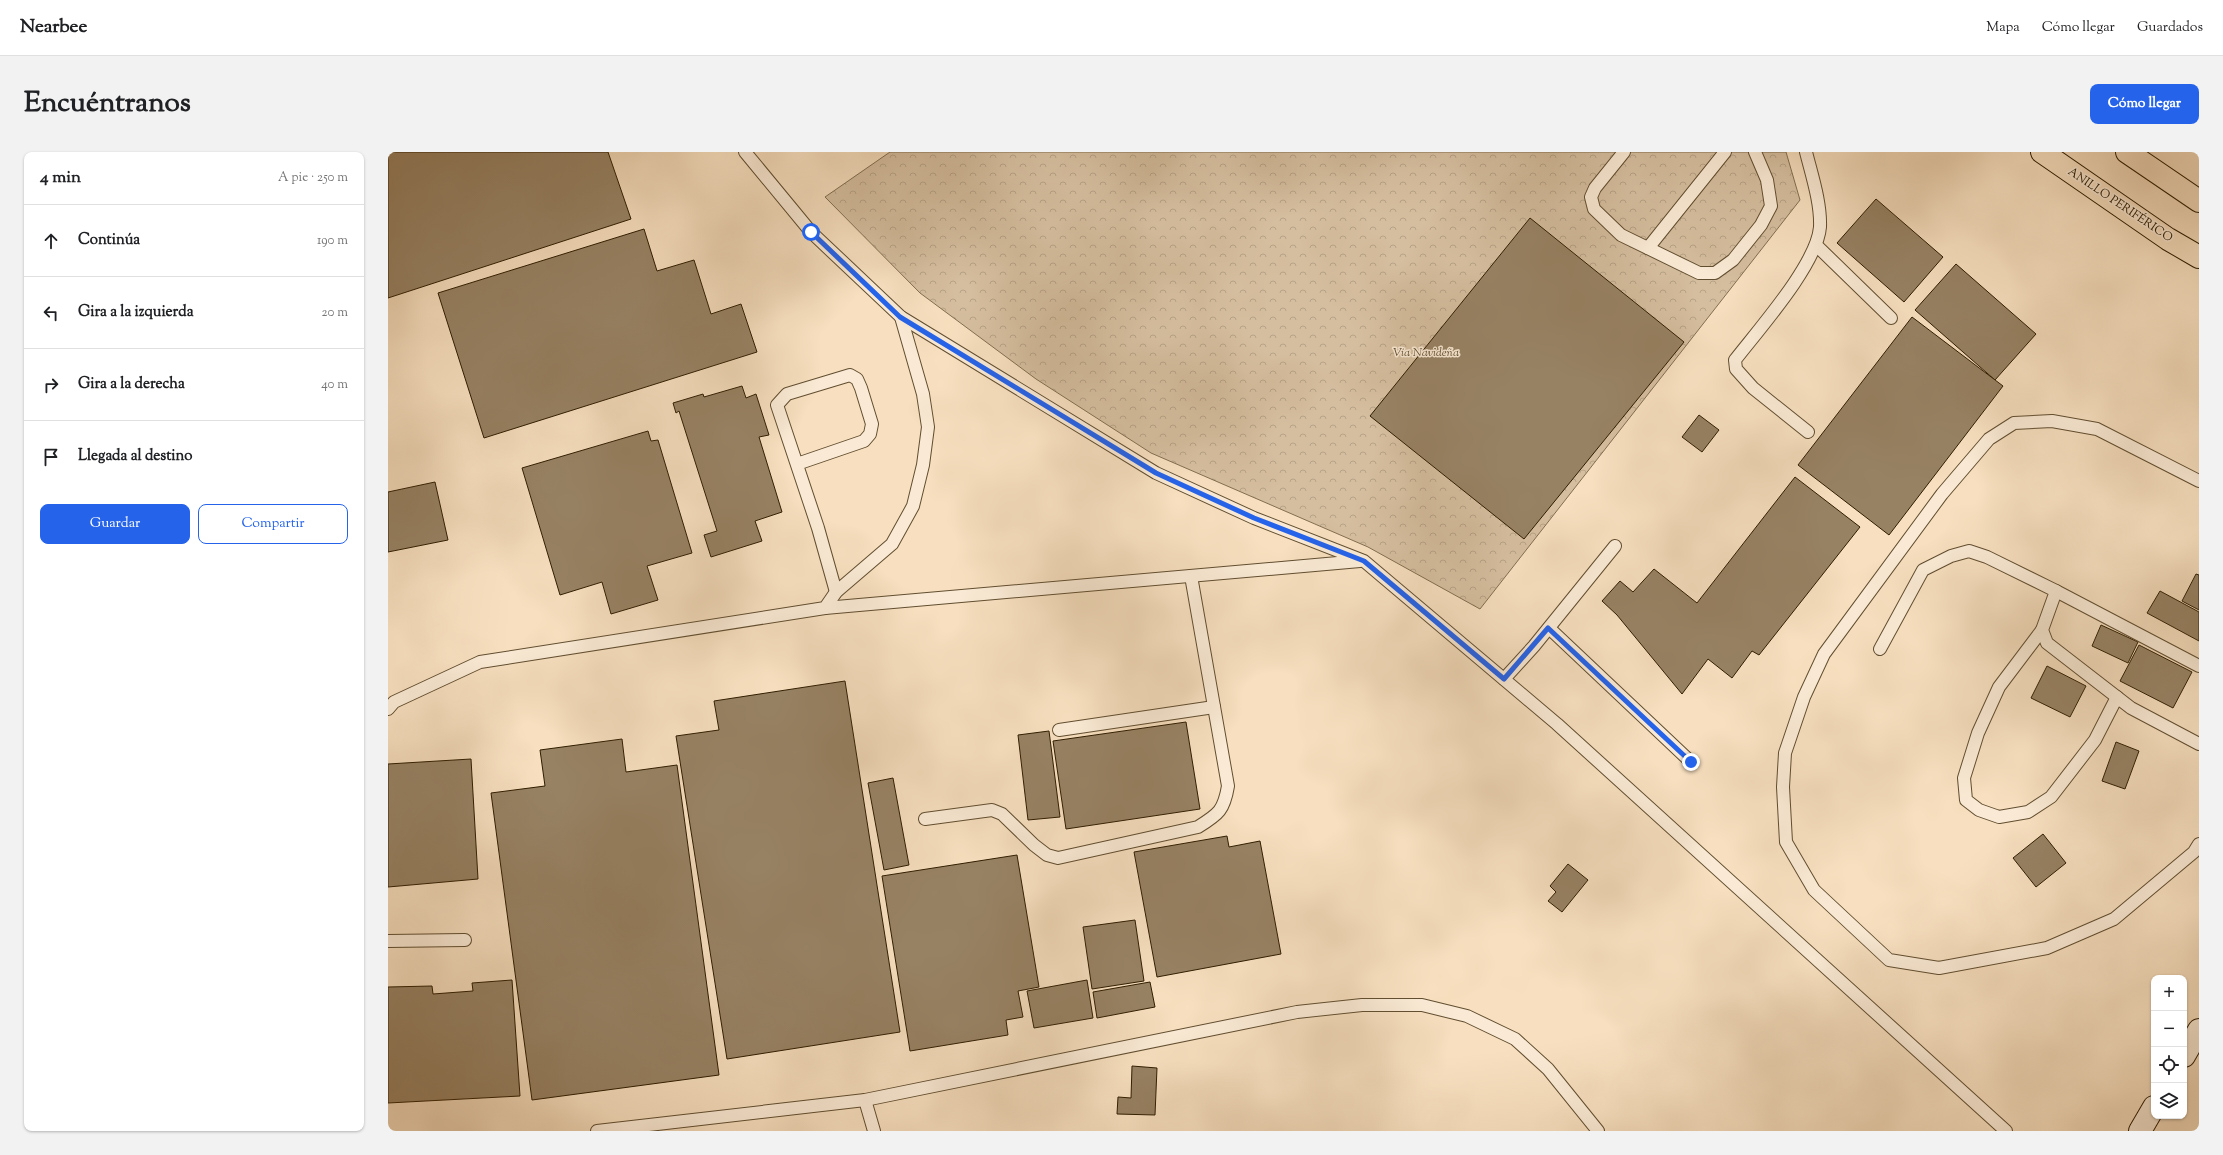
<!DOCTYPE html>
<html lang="es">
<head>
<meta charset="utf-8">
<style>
	:root { --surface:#fff; --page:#f2f2f2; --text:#202124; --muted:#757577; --line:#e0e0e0; --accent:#2563eb }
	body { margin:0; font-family:"Sorts Mill Goudy",serif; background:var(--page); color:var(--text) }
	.controls { position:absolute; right:12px; bottom:12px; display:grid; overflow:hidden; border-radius:8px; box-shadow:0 1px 3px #0004 }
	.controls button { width:36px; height:36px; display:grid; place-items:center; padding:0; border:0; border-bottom:1px solid var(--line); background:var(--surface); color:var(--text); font:20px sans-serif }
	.stop { position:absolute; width:12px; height:12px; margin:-9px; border:3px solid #2563eb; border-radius:50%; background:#fff }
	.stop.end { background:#2563eb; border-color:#fff; box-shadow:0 1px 4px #0008 }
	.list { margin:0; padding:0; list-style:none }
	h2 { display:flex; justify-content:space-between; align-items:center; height:52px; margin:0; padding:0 16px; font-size:17px }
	h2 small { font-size:13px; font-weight:400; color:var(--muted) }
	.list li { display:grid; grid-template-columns:26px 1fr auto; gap:12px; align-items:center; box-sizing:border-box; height:72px; padding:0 16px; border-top:1px solid var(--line) }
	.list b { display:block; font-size:15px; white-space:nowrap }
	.list em { font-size:13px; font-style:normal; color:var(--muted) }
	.actions { display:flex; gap:8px; padding:12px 16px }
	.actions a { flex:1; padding:9px 0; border:1px solid var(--accent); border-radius:8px; text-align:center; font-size:14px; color:var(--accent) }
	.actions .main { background:var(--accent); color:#fff }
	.icon { flex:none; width:22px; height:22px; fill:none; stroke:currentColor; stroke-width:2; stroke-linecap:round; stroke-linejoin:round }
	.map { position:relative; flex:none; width:1811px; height:979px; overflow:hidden; border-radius:8px }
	header { display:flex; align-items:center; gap:24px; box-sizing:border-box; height:56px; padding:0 20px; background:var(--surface); border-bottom:1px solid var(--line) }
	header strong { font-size:19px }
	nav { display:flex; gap:22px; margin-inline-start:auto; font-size:14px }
	.intro { display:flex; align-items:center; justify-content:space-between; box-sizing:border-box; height:96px; padding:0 24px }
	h1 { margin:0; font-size:28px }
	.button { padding:10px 18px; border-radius:8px; background:var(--accent); color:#fff; font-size:14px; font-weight:700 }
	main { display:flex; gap:24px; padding:0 24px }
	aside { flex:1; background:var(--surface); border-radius:8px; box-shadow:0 1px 3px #0004 }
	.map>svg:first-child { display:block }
	.park { fill:url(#park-crowns); stroke:#826e50 }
	.building { fill:#978264; stroke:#2f1d01 }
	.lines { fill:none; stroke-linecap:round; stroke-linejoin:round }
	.lane-casing { stroke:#614e30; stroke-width:14 }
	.secondary-casing { stroke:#2f1d01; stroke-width:24 }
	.highway-casing { stroke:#2f1d01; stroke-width:24 }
	.lane { stroke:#faead5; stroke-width:12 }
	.secondary { stroke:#faead5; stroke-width:22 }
	.highway { stroke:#f7dfbf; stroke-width:22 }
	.route { stroke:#2563eb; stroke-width:5 }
	.labels { text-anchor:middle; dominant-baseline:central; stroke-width:3; stroke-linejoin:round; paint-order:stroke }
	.street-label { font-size:12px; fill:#2f1d01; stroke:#faead5 }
	.park-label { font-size:12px; font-style:italic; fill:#614d30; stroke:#faead5 }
</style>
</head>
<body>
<header>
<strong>Nearbee</strong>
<nav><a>Mapa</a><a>Cómo llegar</a><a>Guardados</a></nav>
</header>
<div class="intro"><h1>Encuéntranos</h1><a class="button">Cómo llegar</a></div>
<main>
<aside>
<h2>4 min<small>A pie · 250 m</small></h2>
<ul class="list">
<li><svg class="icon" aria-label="ahead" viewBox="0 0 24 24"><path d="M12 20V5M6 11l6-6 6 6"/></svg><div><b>Continúa</b></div><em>190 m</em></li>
<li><svg class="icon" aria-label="left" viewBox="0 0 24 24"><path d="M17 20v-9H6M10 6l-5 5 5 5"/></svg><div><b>Gira a la izquierda</b></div><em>20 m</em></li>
<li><svg class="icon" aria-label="right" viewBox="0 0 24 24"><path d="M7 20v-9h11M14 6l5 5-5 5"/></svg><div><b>Gira a la derecha</b></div><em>40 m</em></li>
<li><svg class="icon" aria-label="arrive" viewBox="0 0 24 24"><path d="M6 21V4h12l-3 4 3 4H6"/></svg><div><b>Llegada al destino</b></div></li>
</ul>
<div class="actions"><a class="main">Guardar</a><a>Compartir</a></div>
</aside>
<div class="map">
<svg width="1811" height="979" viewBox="0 0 1811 979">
	<defs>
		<pattern id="park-crowns" width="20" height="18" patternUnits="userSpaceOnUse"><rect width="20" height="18" fill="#d5be9f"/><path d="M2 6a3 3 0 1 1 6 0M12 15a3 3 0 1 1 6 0" fill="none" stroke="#b7a387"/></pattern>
	</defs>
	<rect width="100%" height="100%" fill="#f7dfbf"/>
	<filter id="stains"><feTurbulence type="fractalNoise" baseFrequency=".005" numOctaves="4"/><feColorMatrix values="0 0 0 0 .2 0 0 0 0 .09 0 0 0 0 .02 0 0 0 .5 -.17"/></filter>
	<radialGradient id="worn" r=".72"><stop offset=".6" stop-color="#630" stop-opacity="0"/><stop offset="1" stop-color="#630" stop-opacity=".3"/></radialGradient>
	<!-- park -->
	<path class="park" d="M 502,0 L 1398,0 L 1412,48 L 1092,457 L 980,395 L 763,301 L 648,227 L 532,141 L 437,45 Z"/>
	<!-- building -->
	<g class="building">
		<path d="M 0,0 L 220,0 L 243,67 L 0,146 Z"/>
		<path d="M 1488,47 L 1555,105 L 1516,150 L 1449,91 Z"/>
		<path d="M 1142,66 L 1296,190 L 1136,387 L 982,264 Z"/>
		<path d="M 256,77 L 269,119 L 306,108 L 323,162 L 353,152 L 369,200 L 96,286 L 50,141 Z"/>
		<path d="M 1568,112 L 1648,182 L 1607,228 L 1527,158 Z"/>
		<path d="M 1524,165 L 1615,234 L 1501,383 L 1410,313 Z"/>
		<path d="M 354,234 L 358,246 L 368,242 L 381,283 L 371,285 L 394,360 L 367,369 L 374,389 L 323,405 L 316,383 L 329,379 L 291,259 L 288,261 L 285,251 L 315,242 L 316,245 Z"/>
		<path d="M 1311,263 L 1331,278 L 1314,300 L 1294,285 Z"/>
		<path d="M 260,279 L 263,289 L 270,288 L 304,401 L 259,414 L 270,448 L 223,462 L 214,430 L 172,443 L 134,316 Z"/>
		<path d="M 1407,325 L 1472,375 L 1371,503 L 1364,499 L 1344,526 L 1320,507 L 1294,542 L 1229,463 L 1214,449 L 1232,429 L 1245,440 L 1266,417 L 1309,451 Z"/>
		<path d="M 47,330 L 60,388 L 0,400 L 0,340 Z"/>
		<path d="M 1808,422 L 1811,423 L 1811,458 L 1794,449 Z"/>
		<path d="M 1772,439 L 1811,460 L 1811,489 L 1759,461 Z"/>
		<path d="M 1713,473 L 1750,490 L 1740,511 L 1704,494 Z"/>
		<path d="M 1751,493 L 1804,520 L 1785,556 L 1732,529 Z"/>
		<path d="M 1659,514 L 1698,534 L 1682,565 L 1643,546 Z"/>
		<path d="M 457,529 L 512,880 L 339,907 L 288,584 L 331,578 L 326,549 Z"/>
		<path d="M 798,570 L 812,657 L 678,677 L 665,589 Z"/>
		<path d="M 661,579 L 672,665 L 640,668 L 630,583 Z"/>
		<path d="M 234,587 L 238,620 L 289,613 L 331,923 L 144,948 L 103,641 L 157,634 L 152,598 Z"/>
		<path d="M 1728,590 L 1751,599 L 1737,637 L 1714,629 Z"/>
		<path d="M 83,607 L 90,727 L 0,735 L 0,612 Z"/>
		<path d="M 505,626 L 521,713 L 496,718 L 480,631 Z"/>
		<path d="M 1655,682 L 1678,711 L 1648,735 L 1625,706 Z"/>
		<path d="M 839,684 L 841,695 L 872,689 L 893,802 L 769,825 L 746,700 Z"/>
		<path d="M 629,703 L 651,835 L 630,839 L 635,865 L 618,868 L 620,883 L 522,899 L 494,724 Z"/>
		<path d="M 1180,712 L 1200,728 L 1174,760 L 1160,749 L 1168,740 L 1162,734 Z"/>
		<path d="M 747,768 L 756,829 L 704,837 L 695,775 Z"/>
		<path d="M 124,828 L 132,944 L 0,951 L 0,835 L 44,834 L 45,842 L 85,839 L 84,831 Z"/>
		<path d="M 699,828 L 705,866 L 646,876 L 639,839 Z"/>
		<path d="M 762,830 L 767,855 L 709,866 L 705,840 Z"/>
		<path d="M 744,914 L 769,916 L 767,963 L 729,962 L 730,945 L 743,946 Z"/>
	</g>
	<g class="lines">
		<!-- lane casing -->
		<g class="lane-casing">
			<g id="lane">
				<path d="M 357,0 L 423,80 L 513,165 L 768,321 L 866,366 L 976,409 L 1169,572 L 1618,979"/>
				<path d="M 1236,0 L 1207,36 L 1203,45 L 1206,57 L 1233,83 L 1311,121 L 1327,121 L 1345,108 L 1373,73 L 1383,54 L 1379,28 L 1367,0"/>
				<path d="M 1418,0 C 1424,24 1433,51 1432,75 C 1429,112 1371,177 1347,208 L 1348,217 L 1365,236 L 1420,280"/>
				<path d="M 1429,94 L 1503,166"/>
				<path d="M 1260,96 L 1337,0"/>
				<path d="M 409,312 L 476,289 L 482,282 L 484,272 L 473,236 L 469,227 L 462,223 L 399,242 L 389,253 L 430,376 L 448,440"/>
				<path d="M 1811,329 L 1709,277 L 1664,269 L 1626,271 L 1601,287 L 1554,342 L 1436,502 L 1416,545 L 1397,601 L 1395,635 L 1398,690 L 1426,738 L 1501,808 L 1551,816 L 1659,796 L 1726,767 L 1806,700 L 1811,692"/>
				<path d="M 1668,439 L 1811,514"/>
				<path d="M 437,456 L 972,409"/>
				<path d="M 1161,476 L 1303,610"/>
				<path d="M 1654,478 L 1611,535 L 1590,581 L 1576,626 L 1578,648 L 1591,658 L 1611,665 L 1640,660 L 1663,645 L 1707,588 L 1729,545"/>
				<path d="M 1492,497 L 1535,418 L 1563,404 L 1581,399 L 1599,405 L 1668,439 L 1654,478 L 1659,491 L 1743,556 L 1811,592"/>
				<path d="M 1116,527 L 1146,494 L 1227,394"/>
				<path d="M 0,557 L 6,550 L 92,510 L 437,456 L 448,440 L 504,392 L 525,354 L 535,313 L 540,275 L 535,242 L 513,165"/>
				<path d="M 671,578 L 826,555"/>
				<path d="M 537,667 L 604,658 L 614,662 L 646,693 L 659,703 L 670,706 L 810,675 C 831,662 836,658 840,634 L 803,424"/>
				<path d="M 0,789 L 77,788"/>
				<path d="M 477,948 L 486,979"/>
				<path d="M 209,979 L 477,948 L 909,860 L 974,853 L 1034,853 L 1079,864 L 1127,887 L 1160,917 L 1210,979"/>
			</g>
		</g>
		<!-- secondary casing -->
		<g class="secondary-casing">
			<g id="secondary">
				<path d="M 1796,904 L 1811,878"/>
				<path d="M 1752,979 L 1766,955"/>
			</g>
		</g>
		<!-- highway casing -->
		<g class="highway-casing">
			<g id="highway">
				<path d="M 1654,0 L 1780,87 L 1811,105"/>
				<path d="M 1739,0 L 1811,49"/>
			</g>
		</g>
		<!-- lane -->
		<use href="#lane" class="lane"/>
		<!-- secondary -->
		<use href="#secondary" class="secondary"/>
		<!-- highway -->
		<use href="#highway" class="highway"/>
	</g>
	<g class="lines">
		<!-- route -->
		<path class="route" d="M 423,80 L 512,165 L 768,321 L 866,366 L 976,409 L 1116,527 L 1160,476 L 1303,610"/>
	</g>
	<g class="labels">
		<!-- street labels -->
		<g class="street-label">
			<text transform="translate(1732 53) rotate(34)">ANILLO PERIFÉRICO</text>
		</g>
		<!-- park labels -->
		<g class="park-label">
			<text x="1038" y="201">Vía Navideña</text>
		</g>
	</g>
	<rect width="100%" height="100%" filter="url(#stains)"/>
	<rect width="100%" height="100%" fill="url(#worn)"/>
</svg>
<div class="controls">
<button>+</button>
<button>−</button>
<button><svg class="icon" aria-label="locate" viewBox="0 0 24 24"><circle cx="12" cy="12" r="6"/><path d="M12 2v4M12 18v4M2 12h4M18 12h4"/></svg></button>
<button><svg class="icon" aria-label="layers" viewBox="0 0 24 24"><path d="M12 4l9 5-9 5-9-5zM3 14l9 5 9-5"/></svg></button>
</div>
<div class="stop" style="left:423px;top:80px"></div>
<div class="stop end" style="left:1303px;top:610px"></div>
</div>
</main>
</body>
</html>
